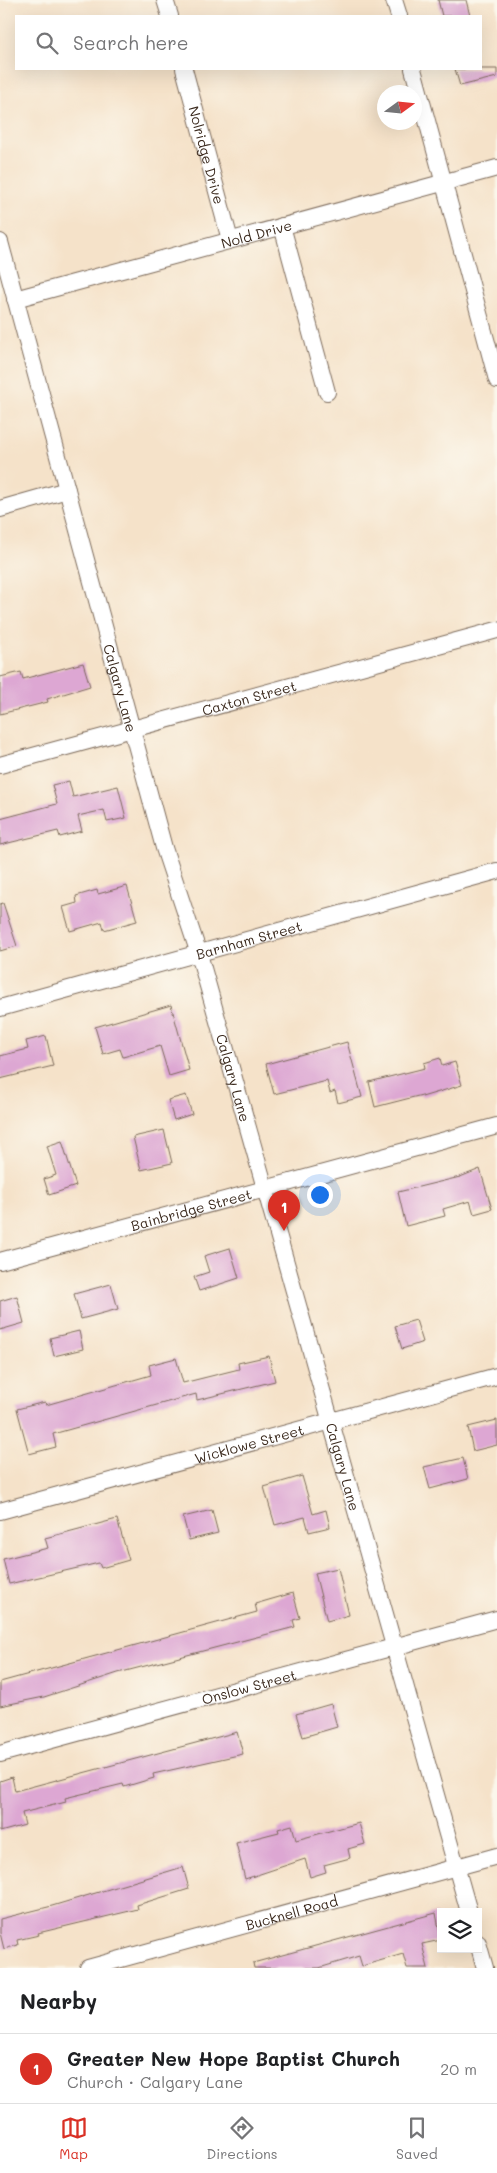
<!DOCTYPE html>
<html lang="en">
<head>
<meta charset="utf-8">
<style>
	:root { --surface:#fff; --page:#f2f2f2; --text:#202124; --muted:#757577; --line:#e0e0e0; --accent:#d93025 }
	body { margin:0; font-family:Mali,sans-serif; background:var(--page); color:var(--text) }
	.controls { position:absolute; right:15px; bottom:15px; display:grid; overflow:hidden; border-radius:0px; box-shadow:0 5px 20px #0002 }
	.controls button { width:45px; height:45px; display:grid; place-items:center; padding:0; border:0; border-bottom:1px solid var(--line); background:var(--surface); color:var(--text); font:25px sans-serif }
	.compass { position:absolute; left:377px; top:85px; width:45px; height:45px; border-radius:50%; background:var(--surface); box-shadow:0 5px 20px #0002; rotate:75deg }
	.you { position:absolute; left:319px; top:1194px; width:18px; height:18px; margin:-12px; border:4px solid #fff; border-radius:50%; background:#1a73e8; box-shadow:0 0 0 8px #1a73e833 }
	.badge { display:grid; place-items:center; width:32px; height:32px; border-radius:50%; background:var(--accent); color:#fff; font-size:16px; font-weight:700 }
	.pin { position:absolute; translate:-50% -41px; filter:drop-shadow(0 1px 2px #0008) }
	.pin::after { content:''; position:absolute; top:26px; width:18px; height:15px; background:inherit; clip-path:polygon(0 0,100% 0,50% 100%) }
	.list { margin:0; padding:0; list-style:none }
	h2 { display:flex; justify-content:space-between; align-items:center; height:65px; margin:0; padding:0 20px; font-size:21px }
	h2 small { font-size:16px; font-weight:400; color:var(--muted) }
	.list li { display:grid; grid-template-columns:32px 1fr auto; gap:15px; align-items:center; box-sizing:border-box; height:70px; padding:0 20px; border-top:1px solid var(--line) }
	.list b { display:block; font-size:19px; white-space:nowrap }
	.list p { margin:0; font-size:16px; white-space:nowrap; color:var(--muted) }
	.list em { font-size:16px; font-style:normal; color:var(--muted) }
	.icon { flex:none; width:28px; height:28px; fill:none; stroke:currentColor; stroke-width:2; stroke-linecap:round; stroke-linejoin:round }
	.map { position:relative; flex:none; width:497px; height:1968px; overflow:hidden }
	.search { position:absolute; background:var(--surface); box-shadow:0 5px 20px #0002; left:15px; right:15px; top:15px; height:55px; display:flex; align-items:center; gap:12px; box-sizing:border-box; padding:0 18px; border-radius:0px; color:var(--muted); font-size:19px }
	.sheet { height:135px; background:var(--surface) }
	nav { display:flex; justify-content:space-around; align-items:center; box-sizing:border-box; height:70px; border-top:1px solid var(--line); background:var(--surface); font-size:14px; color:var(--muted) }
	nav a { display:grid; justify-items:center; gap:2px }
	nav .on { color:var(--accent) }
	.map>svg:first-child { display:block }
	.building { fill:#dda7d3 }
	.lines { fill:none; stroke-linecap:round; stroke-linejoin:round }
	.minor-casing { stroke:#7c6a5a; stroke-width:18 }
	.minor { stroke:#fff; stroke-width:16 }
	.labels { text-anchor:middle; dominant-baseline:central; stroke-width:5; stroke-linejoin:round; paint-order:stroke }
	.street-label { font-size:14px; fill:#3b2a1e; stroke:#fbf7ec }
</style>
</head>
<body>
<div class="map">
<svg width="497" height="1968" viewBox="0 0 497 1968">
	<rect width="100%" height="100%" fill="#fbf7ec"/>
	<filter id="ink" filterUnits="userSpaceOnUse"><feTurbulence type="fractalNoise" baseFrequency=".02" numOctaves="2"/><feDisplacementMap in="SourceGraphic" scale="10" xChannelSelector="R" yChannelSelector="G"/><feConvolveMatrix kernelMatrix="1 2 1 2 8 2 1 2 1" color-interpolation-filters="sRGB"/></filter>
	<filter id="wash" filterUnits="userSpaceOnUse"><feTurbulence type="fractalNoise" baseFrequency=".0096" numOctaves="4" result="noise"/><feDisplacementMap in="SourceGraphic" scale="20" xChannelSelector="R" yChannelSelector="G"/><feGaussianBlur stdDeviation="1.12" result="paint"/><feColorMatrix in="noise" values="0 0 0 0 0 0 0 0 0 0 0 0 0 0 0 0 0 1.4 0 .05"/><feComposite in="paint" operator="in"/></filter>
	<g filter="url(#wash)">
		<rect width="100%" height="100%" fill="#f5e2c9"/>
		<g id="blocks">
			<!-- building -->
			<g class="building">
				<path d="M 438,0 L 466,0 L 470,16 L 442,16 Z"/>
				<path d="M 455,69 L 497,69 L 497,77 L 460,86 Z"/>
				<path d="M 83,663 L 90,686 L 47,699 L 48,702 L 0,714 L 0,677 L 21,672 L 23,679 Z"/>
				<path d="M 69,781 L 73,797 L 118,786 L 126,818 L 107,822 L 104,810 L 78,816 L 82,831 L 60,837 L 58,831 L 0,845 L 0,819 L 57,804 L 52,785 Z"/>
				<path d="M 127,886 L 137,921 L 104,930 L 102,922 L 70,931 L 63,907 L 77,903 L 76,896 L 97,890 L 98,894 Z"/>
				<path d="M 3,903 L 17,946 L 0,951 L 0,904 Z"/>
				<path d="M 171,1005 L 189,1070 L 169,1076 L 160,1046 L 123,1057 L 120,1049 L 103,1054 L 95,1027 Z"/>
				<path d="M 46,1036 L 53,1066 L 0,1079 L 0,1056 L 28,1049 L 26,1041 Z"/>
				<path d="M 347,1042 L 362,1097 L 338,1103 L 335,1091 L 330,1093 L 327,1081 L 274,1094 L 266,1064 Z"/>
				<path d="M 440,1058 L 442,1066 L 455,1062 L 462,1085 L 422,1097 L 422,1095 L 375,1107 L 369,1082 L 425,1068 L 424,1063 Z"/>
				<path d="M 186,1095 L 192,1114 L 174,1120 L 168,1100 Z"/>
				<path d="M 164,1130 L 172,1163 L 141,1170 L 133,1137 Z"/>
				<path d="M 62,1141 L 76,1186 L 49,1195 L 44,1179 L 56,1175 L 47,1146 Z"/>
				<path d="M 480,1169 L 492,1209 L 474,1214 L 470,1201 L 443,1209 L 445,1216 L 406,1226 L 398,1192 L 460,1177 Z"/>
				<path d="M 230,1248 L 239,1278 L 199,1291 L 194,1277 L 209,1272 L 204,1256 Z"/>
				<path d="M 111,1284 L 118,1309 L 81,1319 L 74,1294 Z"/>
				<path d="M 17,1296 L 24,1323 L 0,1330 L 0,1301 Z"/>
				<path d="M 416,1320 L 423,1342 L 402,1349 L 395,1326 Z"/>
				<path d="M 79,1331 L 83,1349 L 54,1356 L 50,1338 Z"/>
				<path d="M 269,1356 L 275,1381 L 197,1400 L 196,1394 L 53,1434 L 56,1447 L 29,1454 L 17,1409 L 45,1402 L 46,1405 L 151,1375 L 149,1365 L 176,1358 L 183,1383 L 239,1369 L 238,1363 Z"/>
				<path d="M 497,1420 L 497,1445 L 473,1451 L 468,1427 Z"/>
				<path d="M 463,1458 L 468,1479 L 430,1489 L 424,1467 Z"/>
				<path d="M 302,1476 L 313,1514 L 326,1510 L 330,1527 L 309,1532 L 305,1517 L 275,1525 L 264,1487 Z"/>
				<path d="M 212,1510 L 218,1533 L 189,1540 L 183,1517 Z"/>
				<path d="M 117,1519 L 129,1560 L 101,1568 L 99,1563 L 9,1584 L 3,1559 L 48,1548 L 45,1538 Z"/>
				<path d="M 338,1568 L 349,1615 L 327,1621 L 315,1573 Z"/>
				<path d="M 293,1593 L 300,1618 L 293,1620 L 295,1627 L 118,1673 L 44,1697 L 0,1706 L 0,1682 L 257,1612 L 255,1604 Z"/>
				<path d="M 331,1704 L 337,1727 L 303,1737 L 296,1714 Z"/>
				<path d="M 237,1732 L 243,1754 L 153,1774 L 154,1778 L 124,1787 L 123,1784 L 65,1798 L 66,1802 L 22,1813 L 25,1825 L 0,1832 L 0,1781 L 12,1777 L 15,1791 Z"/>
				<path d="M 359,1823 L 365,1844 L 348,1849 L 350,1858 L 324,1865 L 326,1872 L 310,1877 L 305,1859 L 245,1879 L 236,1843 L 279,1832 L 278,1829 L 292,1825 L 296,1840 Z"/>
				<path d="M 183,1867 L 189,1889 L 137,1905 L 138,1909 L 38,1933 L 39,1935 L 17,1940 L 18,1945 L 4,1949 L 0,1933 L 0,1919 L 52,1906 Z"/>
				<path d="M 436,1913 L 441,1940 L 422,1944 L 428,1968 L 407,1968 L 403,1954 L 362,1966 L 359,1956 L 319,1968 L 254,1968 L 253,1963 Z"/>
			</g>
		</g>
	</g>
	<g filter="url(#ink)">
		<use href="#blocks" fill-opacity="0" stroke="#7c6a5a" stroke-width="1"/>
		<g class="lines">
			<!-- minor casing -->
			<g class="minor-casing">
				<g id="minor">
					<path d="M 165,0 L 170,16"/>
					<path d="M 394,0 L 399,16"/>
					<path id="s1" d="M 184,69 L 230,240"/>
					<path d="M 413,69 L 497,380"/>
					<path d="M 282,226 L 327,392"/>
					<path id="s2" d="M 0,242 L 164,848 L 199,954 L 469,1912"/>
					<path id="s3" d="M 15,299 L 497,168"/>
					<path d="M 0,509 L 67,490"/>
					<path id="s4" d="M 0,765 L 497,630"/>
					<path id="s5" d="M 0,1008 L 497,871"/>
					<path id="s6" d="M 0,1261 L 497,1126"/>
					<path id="s7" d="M 0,1511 L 497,1376"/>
					<path id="s8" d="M 0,1754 L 497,1619"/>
					<path d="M 478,1943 L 485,1968"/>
					<path id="s9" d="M 88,1968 L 497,1856"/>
				</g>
			</g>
			<!-- minor -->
			<use href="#minor" class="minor"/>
		</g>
	</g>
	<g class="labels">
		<!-- street labels -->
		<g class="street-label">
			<text stroke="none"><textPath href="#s1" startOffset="89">Nolridge Drive</textPath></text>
			<text stroke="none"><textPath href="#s3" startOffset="250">Nold Drive</textPath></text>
			<text stroke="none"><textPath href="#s2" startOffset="462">Calgary Lane</textPath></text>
			<text stroke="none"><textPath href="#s4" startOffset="258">Caxton Street</textPath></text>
			<text stroke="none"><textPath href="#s5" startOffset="258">Barnham Street</textPath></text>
			<text stroke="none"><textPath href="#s2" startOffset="868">Calgary Lane</textPath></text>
			<text stroke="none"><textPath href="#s6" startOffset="198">Bainbridge Street</textPath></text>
			<text stroke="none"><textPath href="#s7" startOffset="258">Wicklowe Street</textPath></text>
			<text stroke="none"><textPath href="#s2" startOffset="1272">Calgary Lane</textPath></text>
			<text stroke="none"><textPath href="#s8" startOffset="258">Onslow Street</textPath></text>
			<text stroke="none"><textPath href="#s9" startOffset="211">Bucknell Road</textPath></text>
		</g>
	</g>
</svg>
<div class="controls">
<button><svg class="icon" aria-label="layers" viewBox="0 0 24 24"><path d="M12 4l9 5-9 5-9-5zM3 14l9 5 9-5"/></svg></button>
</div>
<svg class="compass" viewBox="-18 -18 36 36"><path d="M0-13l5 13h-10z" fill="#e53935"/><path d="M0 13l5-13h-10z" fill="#757577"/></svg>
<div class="you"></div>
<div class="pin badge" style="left:284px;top:1231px">1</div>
<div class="search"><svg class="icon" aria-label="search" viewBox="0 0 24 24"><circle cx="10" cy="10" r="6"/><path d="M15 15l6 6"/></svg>Search here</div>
</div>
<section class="sheet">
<h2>Nearby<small></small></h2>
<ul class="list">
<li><span class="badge">1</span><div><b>Greater New Hope Baptist Church</b><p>Church · Calgary Lane</p></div><em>20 m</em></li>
</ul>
</section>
<nav>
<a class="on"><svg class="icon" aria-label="map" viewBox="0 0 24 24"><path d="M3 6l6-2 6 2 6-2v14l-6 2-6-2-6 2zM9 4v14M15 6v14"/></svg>Map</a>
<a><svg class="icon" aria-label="directions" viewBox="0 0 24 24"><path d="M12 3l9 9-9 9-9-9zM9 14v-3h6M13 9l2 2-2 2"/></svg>Directions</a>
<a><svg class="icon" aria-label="saved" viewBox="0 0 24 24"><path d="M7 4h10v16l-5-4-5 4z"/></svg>Saved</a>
</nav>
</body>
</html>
